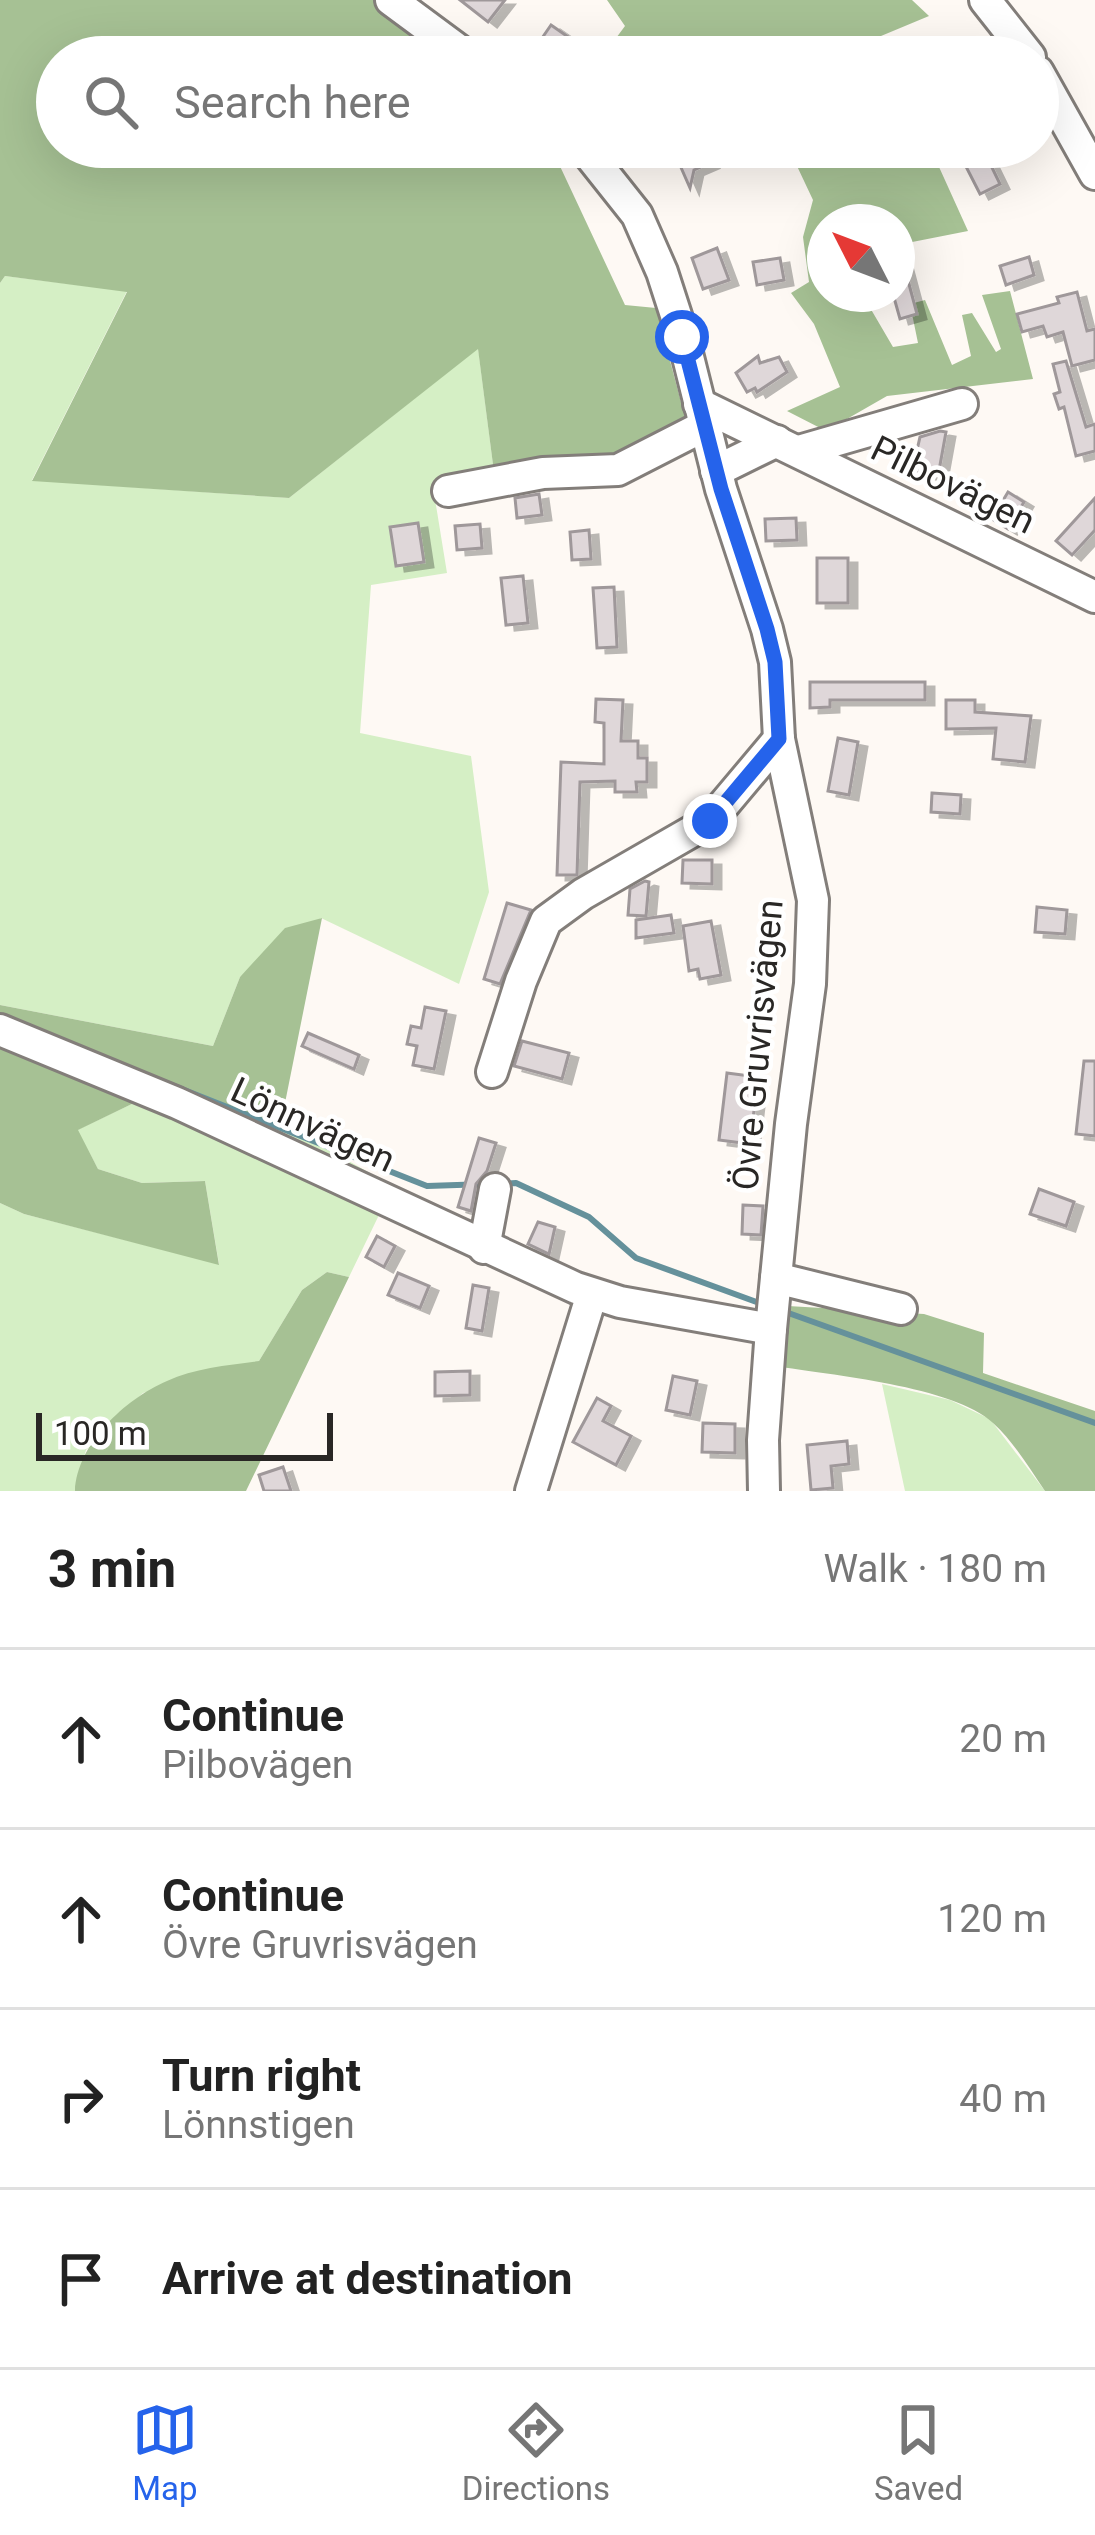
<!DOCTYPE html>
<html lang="en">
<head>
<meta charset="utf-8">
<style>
	:root { --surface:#fff; --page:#f6f6f6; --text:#222; --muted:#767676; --line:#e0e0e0; --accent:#2563eb }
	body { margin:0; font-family:Roboto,sans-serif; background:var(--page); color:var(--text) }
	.compass { position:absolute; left:807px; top:204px; width:108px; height:108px; border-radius:50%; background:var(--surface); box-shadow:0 12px 48px #0002; rotate:312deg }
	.scale { position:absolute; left:36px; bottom:30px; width:297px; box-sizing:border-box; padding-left:12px; border:6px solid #292725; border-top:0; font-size:33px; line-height:42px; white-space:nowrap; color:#292725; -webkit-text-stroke:9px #fff; paint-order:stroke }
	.stop { position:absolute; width:36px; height:36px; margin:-27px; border:9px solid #2563eb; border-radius:50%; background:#fff }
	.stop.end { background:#2563eb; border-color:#fff; box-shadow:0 3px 12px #0008 }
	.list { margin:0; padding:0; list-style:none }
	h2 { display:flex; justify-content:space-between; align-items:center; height:156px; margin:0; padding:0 48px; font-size:51px }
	h2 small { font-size:39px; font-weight:400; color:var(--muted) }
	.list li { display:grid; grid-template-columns:78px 1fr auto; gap:36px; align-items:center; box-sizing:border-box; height:180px; padding:0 48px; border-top:3px solid var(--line) }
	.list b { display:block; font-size:45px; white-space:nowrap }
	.list p { margin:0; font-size:39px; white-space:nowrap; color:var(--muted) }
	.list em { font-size:39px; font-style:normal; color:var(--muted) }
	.icon { flex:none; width:66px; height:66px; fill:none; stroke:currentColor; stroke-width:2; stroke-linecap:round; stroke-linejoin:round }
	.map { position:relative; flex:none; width:1095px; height:1491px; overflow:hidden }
	.search { position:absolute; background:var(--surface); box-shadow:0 12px 48px #0002; left:36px; right:36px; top:36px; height:132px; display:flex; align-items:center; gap:30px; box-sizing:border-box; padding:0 42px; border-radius:66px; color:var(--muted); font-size:45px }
	.sheet { height:876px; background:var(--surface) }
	nav { display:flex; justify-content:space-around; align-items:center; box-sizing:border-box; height:168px; border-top:3px solid var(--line); background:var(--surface); font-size:33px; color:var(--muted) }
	nav a { display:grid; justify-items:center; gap:6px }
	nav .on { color:var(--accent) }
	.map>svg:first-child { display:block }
	.green { fill:#d5efc5 }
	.forest { fill:#a6c194 }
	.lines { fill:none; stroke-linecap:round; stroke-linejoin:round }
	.stream { stroke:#65919b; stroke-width:6 }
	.building { fill:#dfd7d9; stroke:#9f989a; stroke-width:3; filter:url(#shadow) }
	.minor-casing { stroke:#837e7a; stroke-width:36 }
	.minor { stroke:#fff; stroke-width:30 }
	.route { stroke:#2563eb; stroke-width:15 }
	.labels { text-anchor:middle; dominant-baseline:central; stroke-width:9; stroke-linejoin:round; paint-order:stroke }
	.street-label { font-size:36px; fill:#292725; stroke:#fff }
</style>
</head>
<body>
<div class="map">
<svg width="1095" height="1491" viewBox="0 0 1095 1491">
	<defs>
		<filter id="shadow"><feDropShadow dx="9" dy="5" stdDeviation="0" flood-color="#0004"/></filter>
	</defs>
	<rect width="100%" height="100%" fill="#fef9f4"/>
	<!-- green -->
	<g class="green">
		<path d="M 5,276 L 127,291 L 32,480 L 289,498 L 478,348 L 495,480 L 434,493 L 447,573 L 371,585 L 360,733 L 471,756 L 489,892 L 459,984 L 321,918 L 240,977 L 213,1046 L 0,1005 L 0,283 Z"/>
		<path d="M 138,1101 L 281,1123 L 393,1186 L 349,1277 L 327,1272 L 302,1290 L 259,1361 L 143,1393 L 86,1450 L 75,1491 L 0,1491 L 0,1203 L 24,1214 L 219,1264 L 205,1181 L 142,1183 L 98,1169 L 77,1130 Z"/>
		<path d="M 882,1384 L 950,1400 L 990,1419 L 1045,1491 L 905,1491 Z"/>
	</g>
	<!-- forest -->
	<g class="forest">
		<path d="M 0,0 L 373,0 L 441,57 L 57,57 L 57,147 L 551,147 L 625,305 L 656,308 L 693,447 L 495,480 L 478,349 L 289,498 L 32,481 L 127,292 L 5,276 L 0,283 Z"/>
		<path d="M 607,0 L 912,0 L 929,16 L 833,56 L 797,51 L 794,57 L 602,57 L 625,26 Z"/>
		<path d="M 788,147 L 930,147 L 968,231 L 897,245 L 897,222 L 825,222 L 825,294 L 862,294 L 893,347 L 918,343 L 910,304 L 925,300 L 952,365 L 971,356 L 962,315 L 972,313 L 996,352 L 1001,349 L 982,295 L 1010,291 L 1033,379 L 887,396 L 826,431 L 787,411 L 840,387 L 814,324 L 791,293 L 809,282 L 803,237 L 813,200 Z"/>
		<path d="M 322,918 L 281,1123 L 138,1101 L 78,1130 L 98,1169 L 142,1183 L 205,1181 L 219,1265 L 24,1214 L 0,1203 L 0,1005 L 213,1046 L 240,977 L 285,928 Z"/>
		<path d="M 327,1272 L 349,1277 L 246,1491 L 75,1491 C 77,1444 125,1399 167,1381 C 194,1368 229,1365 259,1361 L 302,1290 Z"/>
		<path d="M 788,1306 L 924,1314 L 984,1333 L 983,1373 L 1095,1411 L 1095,1491 L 1045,1491 C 1029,1468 1014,1442 993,1423 C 954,1386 830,1375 775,1366 Z"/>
	</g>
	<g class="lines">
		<!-- stream -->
		<g class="stream">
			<path d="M 111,1061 L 427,1186 L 487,1184"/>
			<path d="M 500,1184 L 516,1183 L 589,1217 L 636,1258 L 762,1304"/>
			<path d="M 780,1310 L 1095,1423"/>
		</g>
	</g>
	<!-- building -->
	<g class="building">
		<path d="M 460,0 L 505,0 L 488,22 Z"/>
		<path d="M 551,25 L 597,57 L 529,57 Z"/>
		<path d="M 672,147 L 703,147 L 710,163 L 694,170 L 690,188 Z"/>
		<path d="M 956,147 L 982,147 L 1000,184 L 980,194 Z"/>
		<path d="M 717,248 L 729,280 L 703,289 L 692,258 Z"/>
		<path d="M 1029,257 L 1034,275 L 1006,285 L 1000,266 Z"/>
		<path d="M 780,258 L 784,280 L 757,285 L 753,262 Z"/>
		<path d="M 902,258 L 917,314 L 900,319 L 893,294 L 897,294 L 897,259 Z"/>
		<path d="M 1077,292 L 1087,331 L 1095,329 L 1095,360 L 1072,366 L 1063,332 L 1047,337 L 1043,326 L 1022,332 L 1017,314 L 1059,303 L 1057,297 Z"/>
		<path d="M 758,356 L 760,363 L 779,357 L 787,372 L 757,392 L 755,388 L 747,392 L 736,373 Z"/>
		<path d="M 1066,361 L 1086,427 L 1095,424 L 1095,451 L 1076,456 L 1064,407 L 1059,409 L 1054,394 L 1060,392 L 1053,364 Z"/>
		<path d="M 940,431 L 946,432 L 938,476 L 897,469 L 901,447 L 917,450 L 920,437 Z"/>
		<path d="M 1008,492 L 1024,502 L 1008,529 L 992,519 Z"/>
		<path d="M 539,494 L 542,515 L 517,518 L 515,498 Z"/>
		<path d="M 1095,498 L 1095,530 L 1072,555 L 1056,541 Z"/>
		<path d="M 796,518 L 797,540 L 766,541 L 765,519 Z"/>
		<path d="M 418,523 L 424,562 L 396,566 L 390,527 Z"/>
		<path d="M 480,524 L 482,548 L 457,550 L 455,526 Z"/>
		<path d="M 589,530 L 591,559 L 572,560 L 570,532 Z"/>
		<rect x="817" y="558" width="31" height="45"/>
		<path d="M 523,576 L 528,623 L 506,625 L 501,578 Z"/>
		<path d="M 614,587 L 617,647 L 597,648 L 593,588 Z"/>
		<path d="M 810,682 L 925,682 L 925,700 L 830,700 L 830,707 L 810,708 Z"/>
		<path d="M 596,699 L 623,700 L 621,741 L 638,741 L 638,758 L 647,758 L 647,782 L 636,782 L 637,792 L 615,792 L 615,781 L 580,782 L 577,875 L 557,875 L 561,762 L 604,764 L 604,723 L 595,722 Z"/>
		<path d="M 946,700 L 975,700 L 975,712 L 1031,716 L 1025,762 L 993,759 L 996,728 L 946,729 Z"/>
		<path d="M 838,738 L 858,742 L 849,795 L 828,791 Z"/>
		<path d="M 932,793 L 961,795 L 960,814 L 931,812 Z"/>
		<path d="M 683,860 L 712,860 L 712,884 L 682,883 Z"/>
		<path d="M 645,881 L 649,882 L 646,916 L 628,915 L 630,889 Z"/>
		<path d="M 507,903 L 531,910 L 500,984 L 484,979 Z"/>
		<path d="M 1037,907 L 1067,910 L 1065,934 L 1035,932 Z"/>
		<path d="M 671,915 L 674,933 L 636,938 L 636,920 Z"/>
		<path d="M 711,921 L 721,975 L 700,979 L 698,969 L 689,971 L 683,926 Z"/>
		<path d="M 425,1007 L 446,1011 L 434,1069 L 413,1065 L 417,1046 L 407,1044 L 411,1026 L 421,1028 Z"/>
		<path d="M 308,1033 L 359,1055 L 354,1069 L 302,1046 Z"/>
		<path d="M 522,1041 L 569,1053 L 562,1079 L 514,1066 Z"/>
		<path d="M 1084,1061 L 1095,1061 L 1095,1136 L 1076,1134 Z"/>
		<path d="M 727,1073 L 758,1077 L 750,1144 L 719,1140 Z"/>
		<path d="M 479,1138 L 496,1143 L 487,1171 L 476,1184 L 471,1211 L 458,1207 Z"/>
		<path d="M 1039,1189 L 1074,1202 L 1066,1226 L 1030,1214 Z"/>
		<path d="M 743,1205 L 763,1206 L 761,1235 L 742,1234 Z"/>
		<path d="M 538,1222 L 555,1227 L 549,1254 L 528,1244 Z"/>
		<path d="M 377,1236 L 395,1246 L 384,1267 L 366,1257 Z"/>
		<path d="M 398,1273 L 429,1286 L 420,1308 L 388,1295 Z"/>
		<path d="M 473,1285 L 489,1288 L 482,1331 L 466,1328 Z"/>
		<path d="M 470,1371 L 470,1395 L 435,1396 L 435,1372 Z"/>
		<path d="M 673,1376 L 697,1381 L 690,1415 L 666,1410 Z"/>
		<path d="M 597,1398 L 611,1406 L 603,1421 L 631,1436 L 616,1465 L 573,1442 Z"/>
		<path d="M 703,1423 L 735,1424 L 735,1453 L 702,1452 Z"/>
		<path d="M 847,1441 L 849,1464 L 831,1466 L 833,1488 L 811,1490 L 807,1445 Z"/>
		<path d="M 283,1467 L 291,1491 L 264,1491 L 259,1475 Z"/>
	</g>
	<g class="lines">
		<!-- minor casing -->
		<g class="minor-casing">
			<g id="minor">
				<path d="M 391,0 L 468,57"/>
				<path d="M 985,0 L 1030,57"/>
				<path d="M 1038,72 L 1095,174"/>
				<path d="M 583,147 L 637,215 L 662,272 L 683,337 L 721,489 L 767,629 L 775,662 L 779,739 L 813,900 L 810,984 L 791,1124 L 771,1329 L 763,1440 L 764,1491"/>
				<path d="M 699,404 L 1095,597"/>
				<path d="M 799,451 L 962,404"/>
				<path d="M 716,471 L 777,441"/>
				<path d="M 448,491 L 543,473 L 618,470 L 704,426"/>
				<path d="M 0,1030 L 177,1103 L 576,1288 L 620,1302 L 771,1329"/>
				<path d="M 492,1072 L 521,981 L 546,921 L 583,894 L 710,821 L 779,739"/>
				<path d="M 484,1248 L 495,1189"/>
				<path d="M 776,1278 L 901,1309"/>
				<path d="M 531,1491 L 592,1294"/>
			</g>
		</g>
		<!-- minor -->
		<use href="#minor" class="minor"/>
	</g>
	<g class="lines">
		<!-- route -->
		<path class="route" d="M 682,337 L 721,489 L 767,629 L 775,662 L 779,739 L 710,821"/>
	</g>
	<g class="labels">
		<!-- street labels -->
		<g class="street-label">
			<text transform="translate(953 485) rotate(26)">Pilbovägen</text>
			<text transform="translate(758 1045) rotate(-85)">Övre Gruvrisvägen</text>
			<text transform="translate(313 1125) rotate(25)">Lönnvägen</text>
		</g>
	</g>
</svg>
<svg class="compass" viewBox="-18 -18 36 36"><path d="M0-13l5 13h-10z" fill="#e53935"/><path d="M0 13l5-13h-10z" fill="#767676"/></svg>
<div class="scale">100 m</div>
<div class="stop" style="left:682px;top:337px"></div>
<div class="stop end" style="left:710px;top:821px"></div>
<div class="search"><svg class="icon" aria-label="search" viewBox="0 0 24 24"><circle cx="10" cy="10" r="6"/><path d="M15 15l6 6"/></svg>Search here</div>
</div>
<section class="sheet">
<h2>3 min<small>Walk · 180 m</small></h2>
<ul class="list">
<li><svg class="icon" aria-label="ahead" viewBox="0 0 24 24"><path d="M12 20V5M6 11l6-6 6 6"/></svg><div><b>Continue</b><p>Pilbovägen</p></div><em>20 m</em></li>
<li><svg class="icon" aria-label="ahead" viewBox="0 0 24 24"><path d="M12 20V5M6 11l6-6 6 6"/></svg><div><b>Continue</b><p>Övre Gruvrisvägen</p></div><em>120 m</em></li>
<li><svg class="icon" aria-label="right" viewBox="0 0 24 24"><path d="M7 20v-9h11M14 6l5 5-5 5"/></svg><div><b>Turn right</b><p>Lönnstigen</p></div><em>40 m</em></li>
<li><svg class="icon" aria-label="arrive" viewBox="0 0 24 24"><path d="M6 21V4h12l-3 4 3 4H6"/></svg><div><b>Arrive at destination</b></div></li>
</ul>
</section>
<nav>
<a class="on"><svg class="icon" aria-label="map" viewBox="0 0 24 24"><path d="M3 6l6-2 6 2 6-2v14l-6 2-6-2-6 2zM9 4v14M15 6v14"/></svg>Map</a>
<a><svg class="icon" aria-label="directions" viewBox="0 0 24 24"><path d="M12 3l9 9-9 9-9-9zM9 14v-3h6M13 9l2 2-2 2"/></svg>Directions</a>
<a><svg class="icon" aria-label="saved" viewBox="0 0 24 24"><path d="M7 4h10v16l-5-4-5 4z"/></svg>Saved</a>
</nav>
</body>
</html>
